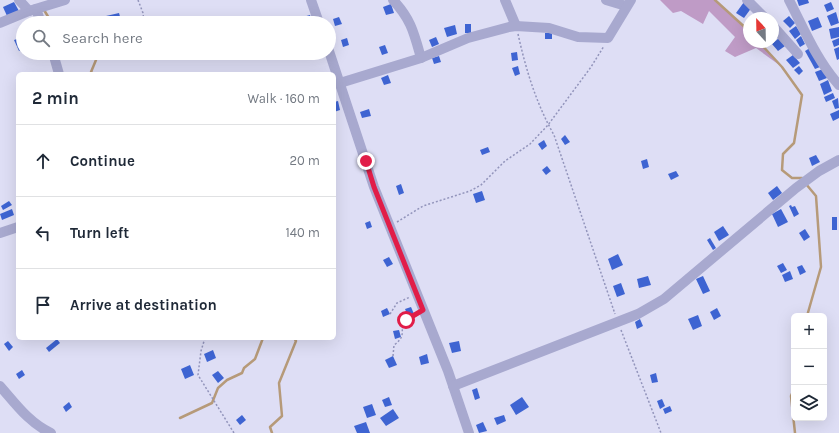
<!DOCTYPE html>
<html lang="en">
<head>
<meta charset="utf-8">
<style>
	:root { --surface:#fff; --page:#f2f2f3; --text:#1f2937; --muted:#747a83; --line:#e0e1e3 }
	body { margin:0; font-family:Karla,sans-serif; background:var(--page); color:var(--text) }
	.controls { position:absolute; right:12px; bottom:12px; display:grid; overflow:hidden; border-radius:6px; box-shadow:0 4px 16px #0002 }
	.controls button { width:36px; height:36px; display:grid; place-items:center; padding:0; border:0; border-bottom:1px solid var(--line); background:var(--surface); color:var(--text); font:20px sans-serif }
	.compass { position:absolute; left:743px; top:12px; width:36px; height:36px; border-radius:50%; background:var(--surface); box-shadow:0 4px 16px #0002; rotate:338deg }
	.stop { position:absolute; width:12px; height:12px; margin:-9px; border:3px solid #e11d48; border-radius:50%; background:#fff }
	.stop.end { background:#e11d48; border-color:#fff; box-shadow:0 1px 4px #0008 }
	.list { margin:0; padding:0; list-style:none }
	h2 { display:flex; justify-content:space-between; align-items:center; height:52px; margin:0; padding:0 16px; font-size:17px }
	h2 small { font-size:13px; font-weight:400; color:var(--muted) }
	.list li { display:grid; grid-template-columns:26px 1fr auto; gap:12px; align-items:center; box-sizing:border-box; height:72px; padding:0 16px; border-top:1px solid var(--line) }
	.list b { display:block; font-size:15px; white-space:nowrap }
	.list em { font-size:13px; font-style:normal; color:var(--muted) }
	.icon { flex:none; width:22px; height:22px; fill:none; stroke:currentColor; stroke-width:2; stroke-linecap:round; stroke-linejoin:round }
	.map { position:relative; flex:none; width:839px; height:433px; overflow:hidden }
	.search { position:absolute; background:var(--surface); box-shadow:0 4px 16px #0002; left:16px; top:16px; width:320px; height:44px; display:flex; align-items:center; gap:10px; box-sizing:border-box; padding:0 14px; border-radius:22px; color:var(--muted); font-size:15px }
	.panel { position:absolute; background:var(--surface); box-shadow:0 4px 16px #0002; left:16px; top:72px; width:320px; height:268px; border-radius:6px }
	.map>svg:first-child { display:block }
	.green { fill:#bf9bc6 }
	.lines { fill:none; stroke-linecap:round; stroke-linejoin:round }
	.stream { stroke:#b69a79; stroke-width:2.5 }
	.building { fill:#3e64d2 }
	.path { stroke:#9294bb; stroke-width:1.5; stroke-dasharray:2 2; stroke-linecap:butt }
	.minor { stroke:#a8a9cf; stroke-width:10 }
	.route { stroke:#e11d48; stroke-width:5 }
</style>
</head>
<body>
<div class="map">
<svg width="839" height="433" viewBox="0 0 839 433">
	<rect width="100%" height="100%" fill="#dedef5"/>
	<!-- green -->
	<path class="green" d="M 660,0 L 715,0 L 749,31 L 749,42 L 759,42 L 782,67 L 756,48 L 735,57 L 725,51 L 735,37 L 709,11 L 703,24 L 681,11 L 673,13 Z"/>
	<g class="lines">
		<!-- stream -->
		<g class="stream">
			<path d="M 715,0 L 749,31"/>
			<path d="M 44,10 L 52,23"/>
			<path d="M 759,42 L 782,67 L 802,95 L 794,143 L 783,154 L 782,170 L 792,178 L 802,178"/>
			<path d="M 90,53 L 96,60 L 91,72 L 94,74"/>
			<path d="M 806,184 L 816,196 L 821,267 L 807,316"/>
			<path d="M 794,389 L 791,396 L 795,433"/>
			<path d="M 180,418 L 212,403 L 218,388 L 227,380 L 242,373 L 244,368 L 255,359 L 263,338"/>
			<path d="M 272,433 L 270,427 L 282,416 L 279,383 L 296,341 L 294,338"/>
		</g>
	</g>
	<!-- building -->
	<g class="building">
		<path d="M 797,0 L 808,0 L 809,3 L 799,6 Z"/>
		<path d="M 14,2 L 19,11 L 7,16 L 3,7 Z"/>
		<path d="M 744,2 L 752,7 L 744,18 L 736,13 Z"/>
		<path d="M 831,2 L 834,9 L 827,12 L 824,5 Z"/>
		<path d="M 391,4 L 394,13 L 386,15 L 383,7 Z"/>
		<path d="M 836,12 L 839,23 L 831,26 L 827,16 Z"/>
		<path d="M 119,13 L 121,20 L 107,23 L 106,16 Z"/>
		<path d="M 310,15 L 312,22 L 305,23 L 303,17 Z"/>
		<path d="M 789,16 L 795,23 L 790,28 L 783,21 Z"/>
		<path d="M 339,17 L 342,24 L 335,26 L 333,19 Z"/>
		<path d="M 818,17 L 822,27 L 812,31 L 808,21 Z"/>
		<rect x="465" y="24" width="6" height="9"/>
		<path d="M 455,25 L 457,34 L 447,37 L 444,28 Z"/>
		<path d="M 796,26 L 801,34 L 795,39 L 789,31 Z"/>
		<path d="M 839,27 L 839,37 L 831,39 L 829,29 Z"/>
		<rect x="545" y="33" width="7" height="6"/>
		<path d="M 801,36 L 805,44 L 800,47 L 796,40 Z"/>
		<path d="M 23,37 L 23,49 L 19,51 L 14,40 Z"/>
		<path d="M 436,37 L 439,44 L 432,47 L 429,40 Z"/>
		<path d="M 347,38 L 349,45 L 343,47 L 341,40 Z"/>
		<path d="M 779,38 L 785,46 L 778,51 L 772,44 Z"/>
		<path d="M 839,38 L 839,45 L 834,47 L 832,41 Z"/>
		<path d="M 385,45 L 388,53 L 382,55 L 379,47 Z"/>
		<path d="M 839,47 L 839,59 L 837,60 L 834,49 Z"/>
		<path d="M 810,48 L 820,67 L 815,69 L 805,51 Z"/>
		<path d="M 517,52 L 518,60 L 512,61 L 511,53 Z"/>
		<path d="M 793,55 L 800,63 L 793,68 L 786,60 Z"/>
		<path d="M 439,56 L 441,62 L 434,64 L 432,58 Z"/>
		<path d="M 518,66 L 520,74 L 515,76 L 512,68 Z"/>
		<path d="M 799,66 L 803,71 L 799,75 L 794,70 Z"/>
		<path d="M 823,69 L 827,78 L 819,81 L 815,72 Z"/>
		<path d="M 388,75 L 391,83 L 384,85 L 381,78 Z"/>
		<path d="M 828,80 L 832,91 L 824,95 L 820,84 Z"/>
		<path d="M 833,93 L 835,98 L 826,102 L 824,97 Z"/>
		<path d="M 838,98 L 839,108 L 835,109 L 832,101 Z"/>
		<path d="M 338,101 L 340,110 L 334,112 L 334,102 Z"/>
		<path d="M 369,109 L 371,116 L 362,118 L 360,112 Z"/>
		<path d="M 839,110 L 839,118 L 833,121 L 830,114 Z"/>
		<path d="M 565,135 L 570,142 L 565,145 L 561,139 Z"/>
		<path d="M 544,140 L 547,146 L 542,150 L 538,144 Z"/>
		<path d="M 488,147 L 490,152 L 482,155 L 480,150 Z"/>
		<path d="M 816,155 L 820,162 L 812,166 L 809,158 Z"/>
		<path d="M 647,159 L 649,167 L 643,169 L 641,161 Z"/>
		<path d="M 547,166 L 551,171 L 546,175 L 542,170 Z"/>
		<path d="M 676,171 L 679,176 L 671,180 L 668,174 Z"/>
		<path d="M 401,184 L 404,193 L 399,195 L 396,186 Z"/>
		<path d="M 777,186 L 782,193 L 773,200 L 768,193 Z"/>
		<path d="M 482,191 L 485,200 L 476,203 L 473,194 Z"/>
		<path d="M 9,201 L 12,205 L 3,210 L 1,206 Z"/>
		<path d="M 791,205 L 792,207 L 795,206 L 799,214 L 794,217 L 789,206 Z"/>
		<path d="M 12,209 L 14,215 L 2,220 L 0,214 Z"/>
		<path d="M 781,209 L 788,222 L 778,227 L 772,214 Z"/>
		<rect x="832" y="217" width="5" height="13"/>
		<path d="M 370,221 L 372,227 L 367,229 L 365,223 Z"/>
		<path d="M 723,226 L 729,235 L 719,241 L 714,232 Z"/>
		<path d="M 805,229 L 810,237 L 804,241 L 799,233 Z"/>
		<path d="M 710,238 L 716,248 L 713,250 L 707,240 Z"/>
		<path d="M 618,254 L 623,265 L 612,270 L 608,259 Z"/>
		<path d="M 389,257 L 393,264 L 387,267 L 383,260 Z"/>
		<path d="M 783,263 L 787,270 L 781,273 L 777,266 Z"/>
		<path d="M 802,265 L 806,272 L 800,275 L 797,267 Z"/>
		<path d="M 790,271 L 793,279 L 785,282 L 782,275 Z"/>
		<path d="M 648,276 L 651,285 L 639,288 L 637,279 Z"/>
		<path d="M 703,276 L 710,291 L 703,294 L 696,279 Z"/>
		<path d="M 621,283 L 625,294 L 617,297 L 613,286 Z"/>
		<path d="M 411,307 L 414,314 L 408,316 L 405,309 Z"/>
		<path d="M 387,308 L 390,314 L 383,317 L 381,311 Z"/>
		<path d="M 717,308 L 721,316 L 714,320 L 710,312 Z"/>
		<path d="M 698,315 L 702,326 L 693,330 L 688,319 Z"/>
		<path d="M 640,319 L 643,326 L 637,329 L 635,322 Z"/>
		<path d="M 399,330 L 401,337 L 395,339 L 393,331 Z"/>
		<path d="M 57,339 L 60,343 L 49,352 L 46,348 Z"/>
		<path d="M 8,341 L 13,347 L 9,351 L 4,344 Z"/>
		<path d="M 459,341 L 461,351 L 452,353 L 449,343 Z"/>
		<path d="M 213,350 L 216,358 L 207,362 L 204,354 Z"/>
		<path d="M 427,354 L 429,363 L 421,365 L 419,357 Z"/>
		<path d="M 393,356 L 397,365 L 389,368 L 385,360 Z"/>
		<path d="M 190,365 L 194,375 L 185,379 L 181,369 Z"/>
		<path d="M 22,370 L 25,375 L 19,379 L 16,374 Z"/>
		<path d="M 218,371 L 224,378 L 218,383 L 212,375 Z"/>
		<path d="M 656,373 L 658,382 L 652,383 L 650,375 Z"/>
		<path d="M 477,388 L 480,398 L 475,400 L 472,390 Z"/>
		<path d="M 389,397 L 392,405 L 385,407 L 382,400 Z"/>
		<path d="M 522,397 L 529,407 L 516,415 L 510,405 Z"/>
		<path d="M 662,399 L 665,406 L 660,409 L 657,401 Z"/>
		<path d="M 69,402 L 72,407 L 66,412 L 63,407 Z"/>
		<path d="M 372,404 L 376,415 L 367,418 L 363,407 Z"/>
		<path d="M 670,406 L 672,411 L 665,414 L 663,409 Z"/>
		<path d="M 393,409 L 399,418 L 386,426 L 380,418 Z"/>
		<path d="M 242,415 L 246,420 L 240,425 L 236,420 Z"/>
		<path d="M 504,415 L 506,421 L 497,425 L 494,418 Z"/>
		<path d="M 366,422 L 370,433 L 357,433 L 354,426 Z"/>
		<path d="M 483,422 L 487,431 L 479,433 L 476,425 Z"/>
	</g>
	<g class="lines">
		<!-- path -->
		<g class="path">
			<path d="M 138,0 L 143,13 L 144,23"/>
			<path d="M 518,34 C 526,70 536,103 554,135 L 615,314"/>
			<path d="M 397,222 L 423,206 L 470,191 L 481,185 L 505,161 L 530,144 L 548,125 L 591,67 L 604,46"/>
			<path d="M 390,314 L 397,303 L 410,297"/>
			<path d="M 621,330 L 661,433"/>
			<path d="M 205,338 L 201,351 L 198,375 L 234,433"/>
			<path d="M 393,356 L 394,345 C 402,339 403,336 402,326 L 406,320 L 416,314"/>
		</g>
		<!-- minor -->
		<g class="minor">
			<path d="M 19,0 L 29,11"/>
			<path d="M 311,0 L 319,23"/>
			<path d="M 393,0 C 411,19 414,33 421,58"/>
			<path d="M 505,0 L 516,26"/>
			<path d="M 606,0 L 626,6"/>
			<path d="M 747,0 L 765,18"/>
			<path d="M 789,0 C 804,29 817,61 839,85"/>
			<path d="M 36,9 L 41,23"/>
			<path d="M 0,23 L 29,11 L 65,0"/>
			<path d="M 773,26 L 798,54"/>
			<path d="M 329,51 L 374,187 L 448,371 L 469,433"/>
			<path d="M 53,53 L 59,74"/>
			<path d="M 340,83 L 421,58 L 468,38 L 509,27 L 516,26 L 549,28 L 578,37 L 608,38 L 631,0"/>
			<path d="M 0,233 L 18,227"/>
			<path d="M 0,386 C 15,403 29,423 51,433"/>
			<path d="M 453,386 L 638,314 L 664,299 L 796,188 L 819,171 L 839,160"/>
		</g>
	</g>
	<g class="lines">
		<!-- route -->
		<path class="route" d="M 366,161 L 374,187 L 423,310 L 406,320"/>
	</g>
</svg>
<div class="controls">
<button>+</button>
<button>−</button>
<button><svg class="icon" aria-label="layers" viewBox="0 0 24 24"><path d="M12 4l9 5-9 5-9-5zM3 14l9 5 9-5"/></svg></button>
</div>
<svg class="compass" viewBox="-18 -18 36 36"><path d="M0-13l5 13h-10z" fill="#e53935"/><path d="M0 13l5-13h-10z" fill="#747a83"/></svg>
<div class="stop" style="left:406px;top:320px"></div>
<div class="stop end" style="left:366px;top:161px"></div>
<div class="search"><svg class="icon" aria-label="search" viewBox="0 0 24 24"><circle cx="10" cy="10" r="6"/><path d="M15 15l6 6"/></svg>Search here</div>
<section class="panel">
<h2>2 min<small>Walk · 160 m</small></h2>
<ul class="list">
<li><svg class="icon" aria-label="ahead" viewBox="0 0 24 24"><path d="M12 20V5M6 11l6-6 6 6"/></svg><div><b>Continue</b></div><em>20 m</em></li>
<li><svg class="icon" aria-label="left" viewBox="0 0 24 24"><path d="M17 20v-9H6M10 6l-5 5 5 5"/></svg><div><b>Turn left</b></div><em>140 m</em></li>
<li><svg class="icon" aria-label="arrive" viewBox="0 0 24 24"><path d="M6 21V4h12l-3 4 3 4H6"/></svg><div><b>Arrive at destination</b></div></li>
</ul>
</section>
</div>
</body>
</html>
